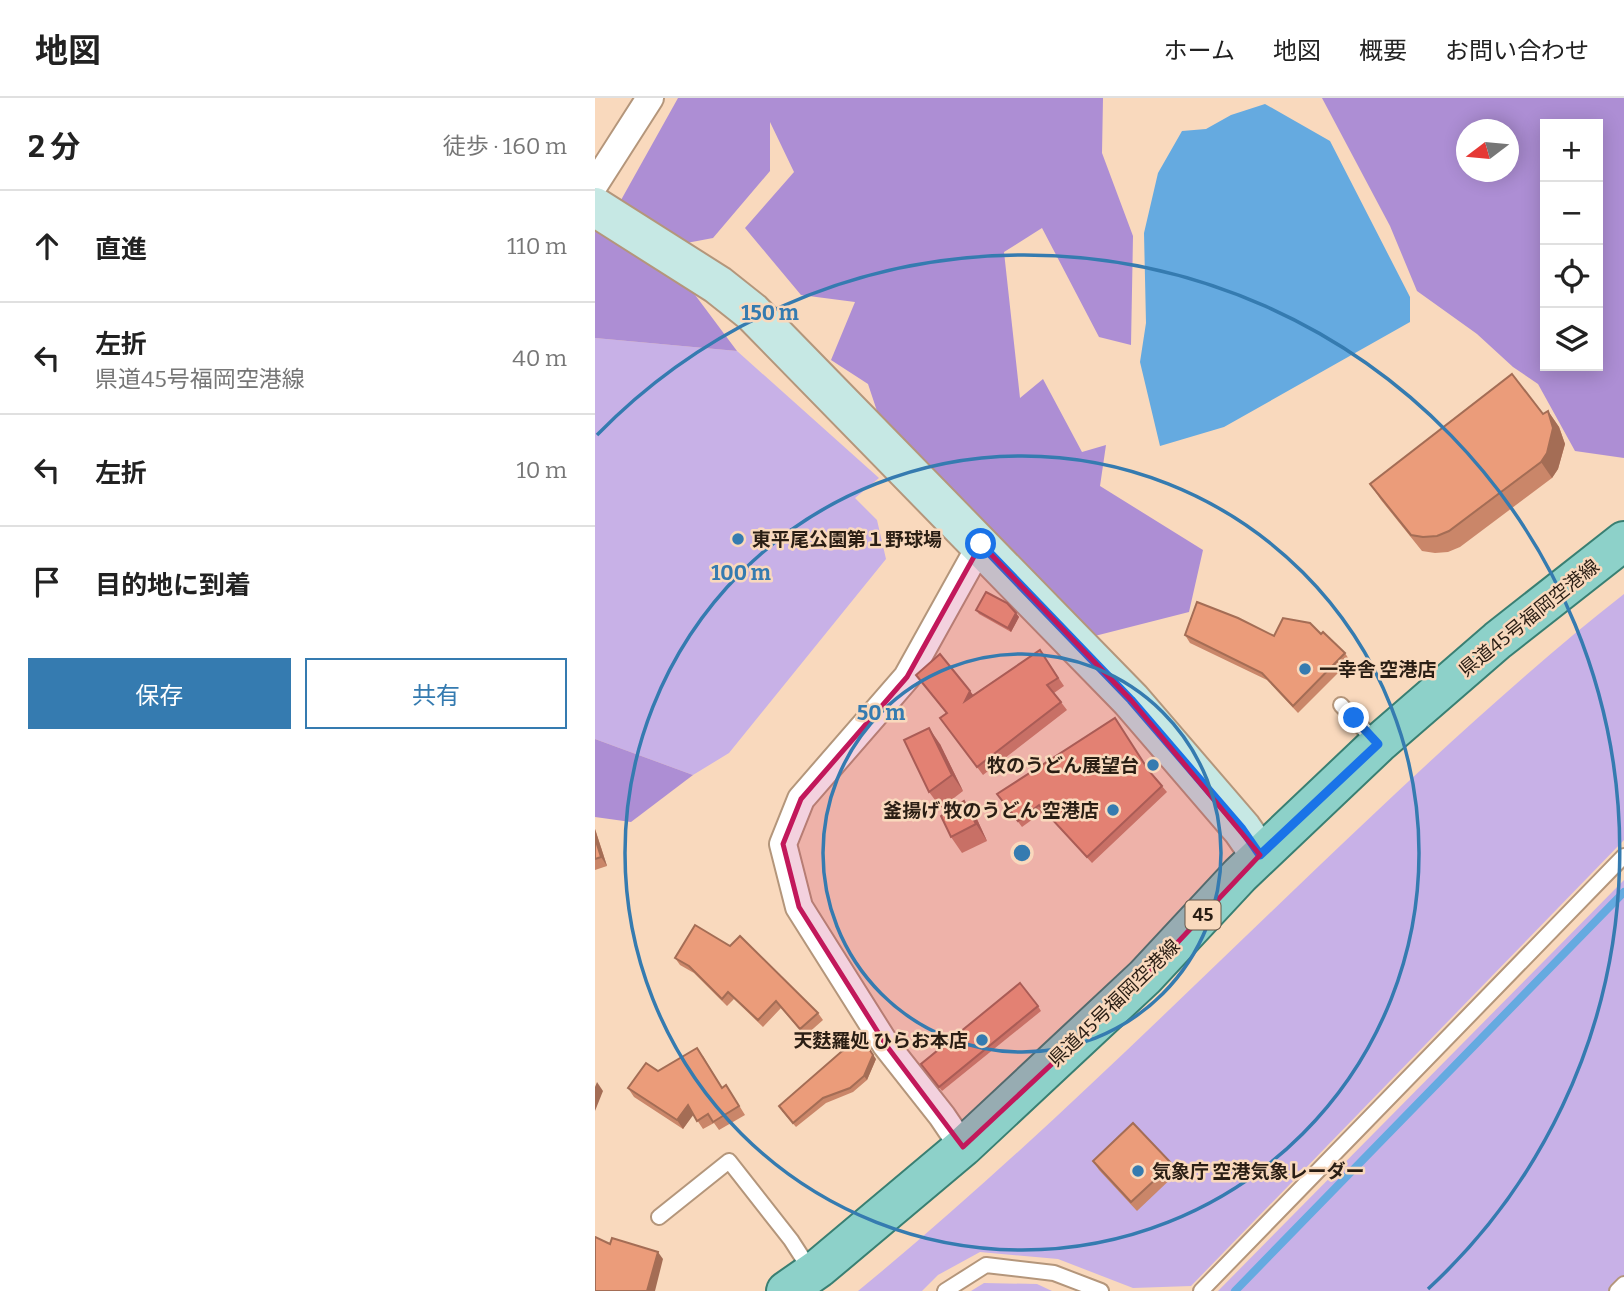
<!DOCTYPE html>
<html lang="ja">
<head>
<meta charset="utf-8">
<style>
	:root { --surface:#fff; --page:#f2f2f2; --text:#222; --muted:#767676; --line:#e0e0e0; --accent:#357bb0 }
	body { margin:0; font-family:Bitter,"Noto Sans JP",serif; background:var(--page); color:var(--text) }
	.controls { position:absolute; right:21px; top:21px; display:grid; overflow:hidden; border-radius:0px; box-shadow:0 4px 18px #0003 }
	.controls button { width:63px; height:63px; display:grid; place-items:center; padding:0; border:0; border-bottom:2px solid var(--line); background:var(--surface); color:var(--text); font:35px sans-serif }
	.compass { position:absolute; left:861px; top:21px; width:63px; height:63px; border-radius:50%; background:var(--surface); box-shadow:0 4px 18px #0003; rotate:254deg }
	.stop { position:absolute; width:21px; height:21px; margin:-16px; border:5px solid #1a73e8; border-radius:50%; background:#fff }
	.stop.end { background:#1a73e8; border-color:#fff; box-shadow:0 2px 7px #0008 }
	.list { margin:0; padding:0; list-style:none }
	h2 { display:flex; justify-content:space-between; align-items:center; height:91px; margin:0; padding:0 28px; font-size:30px }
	h2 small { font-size:23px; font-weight:400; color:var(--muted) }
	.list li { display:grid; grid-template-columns:46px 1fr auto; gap:21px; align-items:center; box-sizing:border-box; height:112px; padding:0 28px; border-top:2px solid var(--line) }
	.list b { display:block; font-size:26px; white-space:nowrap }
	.list p { margin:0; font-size:23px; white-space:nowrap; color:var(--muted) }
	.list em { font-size:23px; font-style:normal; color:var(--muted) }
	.actions { display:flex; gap:14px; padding:21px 28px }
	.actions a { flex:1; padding:16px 0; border:2px solid var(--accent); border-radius:0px; text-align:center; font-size:24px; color:var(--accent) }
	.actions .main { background:var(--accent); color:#fff }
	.icon { flex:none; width:38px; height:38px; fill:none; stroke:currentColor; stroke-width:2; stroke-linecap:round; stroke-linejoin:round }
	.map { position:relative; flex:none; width:1029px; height:1193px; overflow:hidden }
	header { display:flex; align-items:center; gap:42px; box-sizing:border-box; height:98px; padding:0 35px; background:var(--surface); border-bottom:2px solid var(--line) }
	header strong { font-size:33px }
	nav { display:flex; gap:38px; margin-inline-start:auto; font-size:24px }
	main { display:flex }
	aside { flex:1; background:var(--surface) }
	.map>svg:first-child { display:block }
	.green { fill:#c8b1e7 }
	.forest { fill:#ad8ed4; fill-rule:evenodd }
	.water { fill:#65aae0 }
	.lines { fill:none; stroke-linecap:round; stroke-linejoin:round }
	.stream { stroke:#65aae0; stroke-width:8 }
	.lane-casing { stroke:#b4967b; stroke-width:18 }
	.street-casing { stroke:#b4967b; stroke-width:30 }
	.secondary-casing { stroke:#b4967b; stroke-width:42 }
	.primary-casing { stroke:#397f72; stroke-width:42 }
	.lane { stroke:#fff; stroke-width:14 }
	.street { stroke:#fff; stroke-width:26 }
	.secondary { stroke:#c6e8e4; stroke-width:38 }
	.primary { stroke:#8dd1c9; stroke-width:38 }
	.wall { fill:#ca8669 }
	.shaded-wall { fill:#a46d55 }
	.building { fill:#eb9c7a; stroke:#a46d55; stroke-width:2 }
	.route { stroke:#1a73e8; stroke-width:9 }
	.marked { fill:#c2185b; fill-opacity:0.2; stroke:#c2185b; stroke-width:5; stroke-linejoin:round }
	.ring { fill:none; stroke:#357bb0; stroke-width:3.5 }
	.poi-dot { fill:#357bb0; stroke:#f9d9bd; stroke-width:2.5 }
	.labels { text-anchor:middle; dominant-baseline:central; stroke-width:5; stroke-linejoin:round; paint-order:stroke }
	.shield { fill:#f9d9bd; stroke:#685647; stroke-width:2 }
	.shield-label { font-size:18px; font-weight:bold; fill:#2a1e14 }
	.poi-label { font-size:19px; font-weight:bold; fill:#2a1e14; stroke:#f9d9bd; text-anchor:start }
	.street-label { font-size:19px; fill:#2a1e14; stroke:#f9d9bd }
	.centre { fill:#357bb0; stroke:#f9d9bd; stroke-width:3.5 }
	.ring-label { font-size:21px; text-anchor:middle; font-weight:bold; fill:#357bb0; stroke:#f9d9bd; stroke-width:5; stroke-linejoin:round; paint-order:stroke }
</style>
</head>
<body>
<header>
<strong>地図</strong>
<nav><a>ホーム</a><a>地図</a><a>概要</a><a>お問い合わせ</a></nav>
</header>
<main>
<aside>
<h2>2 分<small>徒歩 · 160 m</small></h2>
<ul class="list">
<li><svg class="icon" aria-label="ahead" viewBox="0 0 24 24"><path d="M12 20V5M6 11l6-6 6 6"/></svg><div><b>直進</b></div><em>110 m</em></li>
<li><svg class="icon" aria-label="left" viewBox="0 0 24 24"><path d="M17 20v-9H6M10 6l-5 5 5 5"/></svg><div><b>左折</b><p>県道45号福岡空港線</p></div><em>40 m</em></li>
<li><svg class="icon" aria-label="left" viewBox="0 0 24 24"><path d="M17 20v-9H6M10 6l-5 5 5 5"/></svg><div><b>左折</b></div><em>10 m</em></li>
<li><svg class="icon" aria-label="arrive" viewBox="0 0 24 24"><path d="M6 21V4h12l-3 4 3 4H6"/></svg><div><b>目的地に到着</b></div></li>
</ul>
<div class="actions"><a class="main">保存</a><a>共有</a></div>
</aside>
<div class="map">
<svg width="1029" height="1193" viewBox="0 0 1029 1193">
	<rect width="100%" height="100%" fill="#f9d9bd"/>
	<!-- green -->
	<g class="green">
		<path d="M 0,240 L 142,253 L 284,380 L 260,400 L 282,422 L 291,461 L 134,655 L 98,677 L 0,641 Z"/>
		<path d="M 1029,496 L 1029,742 L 596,1188 L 538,1190 L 463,1161 L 385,1154 L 343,1177 L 327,1193 L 263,1193 C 425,1060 573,912 725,767 C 824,673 922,580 1029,496 Z"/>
		<path d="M 1029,782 L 1029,1181 L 1017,1193 L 623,1193 Z"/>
		<path d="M 389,1185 L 442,1186 L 457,1193 L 376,1193 Z"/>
	</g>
	<!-- forest -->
	<g class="forest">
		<path d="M 83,0 L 508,0 L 507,55 L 538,138 L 536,247 L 504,239 L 447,130 L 409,154 L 425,300 L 448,281 L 487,354 L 511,347 L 505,388 L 608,452 L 594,514 L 484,542 L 299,364 L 273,286 L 236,262 L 260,204 L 206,197 L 150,130 L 199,74 L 175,24 L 175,73 L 118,140 L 65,150 L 142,253 L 0,240 L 0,107 L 21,111 Z"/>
		<path d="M 727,0 L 1029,0 L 1029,360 L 980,353 L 943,286 L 918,269 L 882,236 L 822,193 L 795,128 ZM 950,26 L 1003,26 L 1003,268 L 950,268 ZM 872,32 L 914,32 L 914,74 L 872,74 Z"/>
		<path d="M 0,641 L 98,677 L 36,724 L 0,719 Z"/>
	</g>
	<!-- water -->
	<path class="water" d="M 670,6 L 735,43 L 815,199 L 815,224 L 629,329 L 565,348 L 545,264 L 551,225 L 549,135 L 563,75 L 587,33 L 611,31 L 636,17 Z"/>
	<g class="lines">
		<!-- stream -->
		<path class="stream" d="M 640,1193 L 1029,794"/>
		<!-- lane casing -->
		<g class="lane-casing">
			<g id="lane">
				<path d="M 746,607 L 781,644"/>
				<path d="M 64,1119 L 134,1063 L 196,1142 L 216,1173"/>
				<path d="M 350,1193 L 391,1167 L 459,1175 L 506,1193"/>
				<path d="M 606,1193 L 1029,758"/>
				<path d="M 1022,1193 L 1029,1186"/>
			</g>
		</g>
		<!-- street casing -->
		<g class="street-casing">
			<g id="street">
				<path d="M 0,86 L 55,0"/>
				<path d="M 368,1049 L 347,1018 L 291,947 L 204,809 L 188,746 L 206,701 L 312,579 L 386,446"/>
			</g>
		</g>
		<!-- secondary casing -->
		<g class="secondary-casing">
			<path id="secondary" d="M 0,109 L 123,187 L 157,214 L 536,602 L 647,731 L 665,757"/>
		</g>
		<!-- primary casing -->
		<g class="primary-casing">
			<path id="primary" d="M 191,1193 L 224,1170 L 368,1049 L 550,879 L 645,777 L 783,646 L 903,542 L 1029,443"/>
		</g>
		<!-- lane -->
		<use href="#lane" class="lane"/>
		<!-- street -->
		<use href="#street" class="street"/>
		<!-- secondary -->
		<use href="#secondary" class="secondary"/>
		<!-- primary -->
		<use href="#primary" class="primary"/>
	</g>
	<!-- wall -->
	<g class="wall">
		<path d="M 953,313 L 964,329 L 970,346 L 963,371 L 957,380 L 865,449 L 853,454 L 840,455 L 827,453 L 786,402 L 775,386 L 948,316 Z"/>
		<path d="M 381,512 L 421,515 L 424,519 L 416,534 L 384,516 Z"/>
		<path d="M 726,536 L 750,555 L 755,563 L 703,615 L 672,582 L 595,545 L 590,537 L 679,538 Z"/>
		<path d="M 445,552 L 469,588 L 459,595 L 472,612 L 388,677 L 345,620 L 351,615 L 321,577 L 375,593 L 378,597 Z"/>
		<path d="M 345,646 L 368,693 L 346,710 L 334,694 Z"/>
		<path d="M 555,674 L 572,694 L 497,765 L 449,713 L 427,729 L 402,696 Z"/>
		<path d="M 369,703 L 381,719 L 392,743 L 367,755 L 356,739 Z"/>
		<path d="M 0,731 L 12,768 L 0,772 Z"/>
		<path d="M 80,860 L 223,915 L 228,922 L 210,938 L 186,910 L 168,929 L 139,901 L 132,908 L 99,875 L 85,867 Z"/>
		<path d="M 443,908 L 446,913 L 347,993 L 326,966 Z"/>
		<path d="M 108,958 L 127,990 L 137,996 L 150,1017 L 124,1032 L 119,1025 L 108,1031 L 98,1016 L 88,1031 L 39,999 L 33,990 L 63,973 Z"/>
		<path d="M 281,961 L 272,982 L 258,994 L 231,1005 L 201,1029 L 187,1013 Z"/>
		<path d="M 498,1063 L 577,1066 L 583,1074 L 542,1113 L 504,1072 Z"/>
	</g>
	<!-- shaded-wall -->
	<g class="shaded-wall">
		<path d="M 953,313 L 964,329 L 970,346 L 963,371 L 957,380 L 946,364 Z"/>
		<path d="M 421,515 L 424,519 L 416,534 L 413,530 Z"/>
		<path d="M 375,593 L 381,601 L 370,603 Z"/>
		<path d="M 334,630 L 345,646 L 368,693 L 357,677 Z"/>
		<path d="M 369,703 L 381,719 L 392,743 L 381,726 Z"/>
		<path d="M 0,731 L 12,768 L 6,759 L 0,740 Z"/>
		<path d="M 271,946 L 281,961 L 272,982 L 269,978 Z"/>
		<path d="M 2,984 L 8,993 L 0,1013 L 0,989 Z"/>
		<path d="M 93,1007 L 99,1016 L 88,1031 L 82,1022 Z"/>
		<path d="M 63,1154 L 68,1161 L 60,1193 L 52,1193 Z"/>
	</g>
	<!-- building -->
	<g class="building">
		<path d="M 917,276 L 948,316 L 953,313 L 958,330 L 952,355 L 946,364 L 854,433 L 842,438 L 828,439 L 816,437 L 775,386 Z"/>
		<path d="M 391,494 L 412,505 L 421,515 L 413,530 L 381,512 Z"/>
		<path d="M 602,504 L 643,520 L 679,538 L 688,520 L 715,525 L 726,536 L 728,534 L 750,555 L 698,608 L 667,575 L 590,537 Z"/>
		<path d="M 445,552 L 463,580 L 452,587 L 466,604 L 382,669 L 345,620 L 352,615 L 321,577 L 345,556 L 375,593 L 370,603 Z"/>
		<path d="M 520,620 L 554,673 L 567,688 L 492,759 L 444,707 L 423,723 L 402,696 Z"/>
		<path d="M 334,630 L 357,677 L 334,694 L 309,642 Z"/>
		<path d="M 369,703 L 381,726 L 356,739 L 346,718 Z"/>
		<path d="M 0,740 L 6,759 L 0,761 Z"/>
		<path d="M 100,827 L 135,848 L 145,838 L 223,915 L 205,931 L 181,903 L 163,922 L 133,894 L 127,901 L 94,868 L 80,860 Z"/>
		<path d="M 425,885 L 443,908 L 344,989 L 326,966 Z"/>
		<path d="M 264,944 L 271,946 L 278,957 L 269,978 L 255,990 L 228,1000 L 198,1025 L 184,1008 L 246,954 Z"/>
		<path d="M 102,950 L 127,990 L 131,987 L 144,1008 L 118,1024 L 113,1016 L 102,1023 L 93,1007 L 82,1022 L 33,990 L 51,965 L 63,973 Z"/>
		<path d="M 538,1025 L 577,1066 L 536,1104 L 498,1063 Z"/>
		<path d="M 0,1139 L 15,1146 L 17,1140 L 63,1154 L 52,1193 L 0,1193 Z"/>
	</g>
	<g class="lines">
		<!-- route -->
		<path class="route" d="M 386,446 L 536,602 L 647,731 L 665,757 L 783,646 L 759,620"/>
	</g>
	<!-- marked area -->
	<path class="marked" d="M 386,446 L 536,602 L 665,757 L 550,879 L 368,1049 L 291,947 L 204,809 L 188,746 L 206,701 L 312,579 Z"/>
	<!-- distance rings -->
	<g class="ring">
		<circle cx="427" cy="755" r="199"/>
		<circle cx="427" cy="755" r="397"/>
		<path d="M2 337A596 596 0 1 1 833 1191"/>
	</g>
	<!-- markers -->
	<g class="poi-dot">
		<circle cx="143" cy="441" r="7"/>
		<circle cx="710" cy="571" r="7"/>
		<circle cx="558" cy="667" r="7"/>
		<circle cx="518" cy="712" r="7"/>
		<circle cx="387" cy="942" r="7"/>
		<circle cx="543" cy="1073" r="7"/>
	</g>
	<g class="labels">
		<!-- shield labels -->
		<rect class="shield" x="590.5" y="802.5" width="35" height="29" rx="5"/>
		<g class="shield-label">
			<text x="608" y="817">45</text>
		</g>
		<!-- poi labels -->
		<g class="poi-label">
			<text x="157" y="441">東平尾公園第１野球場</text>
			<text x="724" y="571">一幸舎 空港店</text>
			<text x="544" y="667" text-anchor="end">牧のうどん展望台</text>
			<text x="504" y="712" text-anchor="end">釜揚げ 牧のうどん 空港店</text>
			<text x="373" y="942" text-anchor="end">天麩羅処 ひらお本店</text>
			<text x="557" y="1073">気象庁 空港気象レーダー</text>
		</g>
		<!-- street labels -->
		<g class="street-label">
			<text transform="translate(934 520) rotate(-39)">県道45号福岡空港線</text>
			<text transform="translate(519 905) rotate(-44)">県道45号福岡空港線</text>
		</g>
	</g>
	<circle cx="427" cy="755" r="10" class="centre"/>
	<g class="ring-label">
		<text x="175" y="222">150 m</text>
		<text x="146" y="482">100 m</text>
		<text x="286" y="622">50 m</text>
	</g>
</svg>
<div class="controls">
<button>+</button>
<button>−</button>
<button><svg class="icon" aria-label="locate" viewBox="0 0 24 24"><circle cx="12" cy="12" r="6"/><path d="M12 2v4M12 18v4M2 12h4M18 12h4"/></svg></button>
<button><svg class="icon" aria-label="layers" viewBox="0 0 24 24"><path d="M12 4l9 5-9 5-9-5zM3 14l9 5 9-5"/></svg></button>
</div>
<svg class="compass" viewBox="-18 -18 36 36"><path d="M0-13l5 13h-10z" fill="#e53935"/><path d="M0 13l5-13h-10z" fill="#767676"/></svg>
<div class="stop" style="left:386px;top:446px"></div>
<div class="stop end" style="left:759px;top:620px"></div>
</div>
</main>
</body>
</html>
